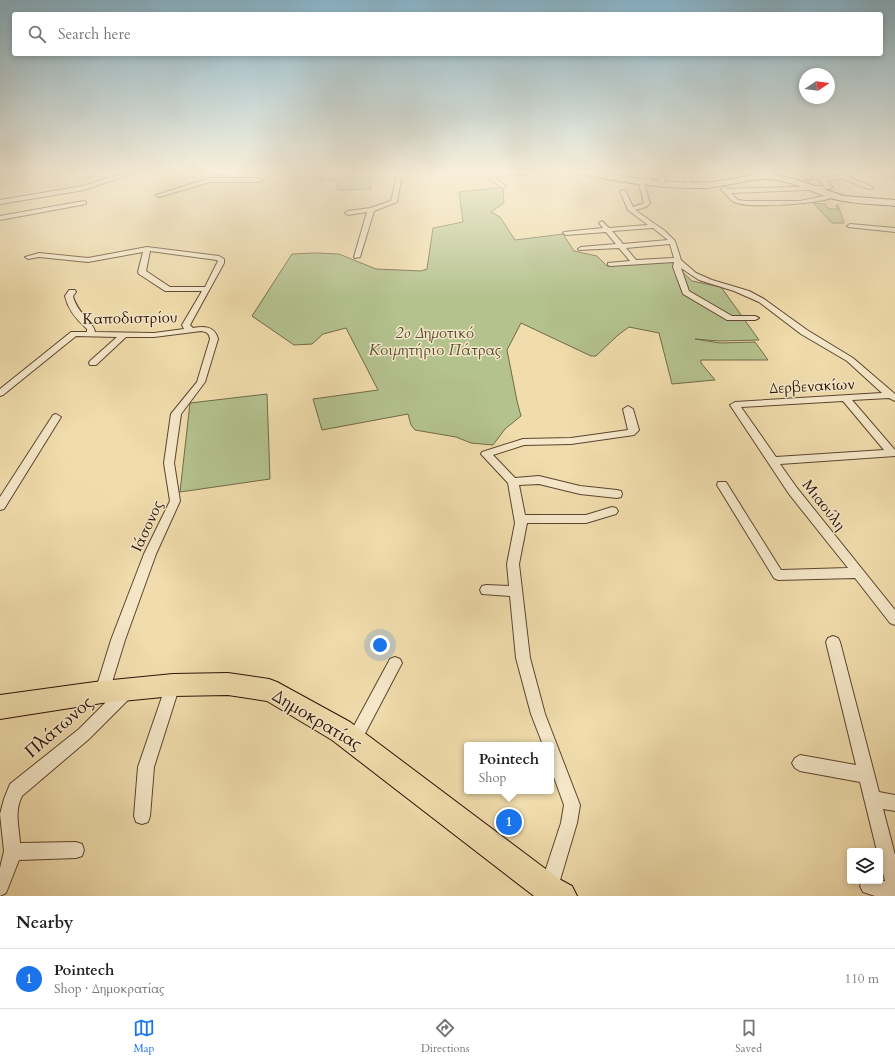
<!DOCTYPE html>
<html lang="en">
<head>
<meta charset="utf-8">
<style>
	:root { --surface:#fff; --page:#f2f2f2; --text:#222; --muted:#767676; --line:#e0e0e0; --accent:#1a73e8 }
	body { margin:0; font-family:Cardo,serif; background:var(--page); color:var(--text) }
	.controls { position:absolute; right:12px; bottom:12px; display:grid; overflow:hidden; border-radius:4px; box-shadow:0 2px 6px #0003 }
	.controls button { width:36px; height:36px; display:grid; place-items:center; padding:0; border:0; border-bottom:1px solid var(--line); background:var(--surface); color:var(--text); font:20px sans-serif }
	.compass { position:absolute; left:799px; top:68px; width:36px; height:36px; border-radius:50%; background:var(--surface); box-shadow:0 2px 6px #0003; rotate:77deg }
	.you { position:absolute; left:380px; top:645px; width:14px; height:14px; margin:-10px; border:3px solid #fff; border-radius:50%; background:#1a73e8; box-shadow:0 0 0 6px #1a73e833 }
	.badge { display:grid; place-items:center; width:26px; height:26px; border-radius:50%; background:var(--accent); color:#fff; font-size:13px; font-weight:700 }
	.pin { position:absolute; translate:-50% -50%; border:2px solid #fff; box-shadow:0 1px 4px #0006 }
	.popup { position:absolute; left:464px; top:742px; width:90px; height:52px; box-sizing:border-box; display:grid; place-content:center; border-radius:4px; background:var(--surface); filter:drop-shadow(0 1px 3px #0005); font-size:13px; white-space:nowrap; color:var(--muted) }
	.popup b { font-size:15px; color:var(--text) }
	.popup::after { content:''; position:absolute; left:50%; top:100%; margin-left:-8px; border:8px solid transparent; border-top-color:var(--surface) }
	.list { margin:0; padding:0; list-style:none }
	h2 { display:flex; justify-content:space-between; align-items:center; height:52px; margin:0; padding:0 16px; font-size:17px }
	h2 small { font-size:13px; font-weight:400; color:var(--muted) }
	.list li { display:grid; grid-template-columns:26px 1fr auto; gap:12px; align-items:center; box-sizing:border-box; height:60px; padding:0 16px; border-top:1px solid var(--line) }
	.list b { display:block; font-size:15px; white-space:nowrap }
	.list p { margin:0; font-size:13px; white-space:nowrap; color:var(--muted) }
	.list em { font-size:13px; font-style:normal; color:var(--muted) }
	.icon { flex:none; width:22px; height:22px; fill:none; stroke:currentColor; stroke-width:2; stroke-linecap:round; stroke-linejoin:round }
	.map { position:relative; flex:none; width:895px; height:896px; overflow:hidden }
	.search { position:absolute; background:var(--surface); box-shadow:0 2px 6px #0003; left:12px; right:12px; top:12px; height:44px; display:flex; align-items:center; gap:10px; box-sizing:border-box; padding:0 14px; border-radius:4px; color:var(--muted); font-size:15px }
	.sheet { height:112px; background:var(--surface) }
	nav { display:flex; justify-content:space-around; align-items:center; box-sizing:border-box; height:56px; border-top:1px solid var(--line); background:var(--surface); font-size:11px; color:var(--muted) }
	nav a { display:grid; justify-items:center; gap:2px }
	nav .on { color:var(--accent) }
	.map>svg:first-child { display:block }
	.green { fill:#b4c28e; stroke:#706a4a }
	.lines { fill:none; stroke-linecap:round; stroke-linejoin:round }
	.street-casing { stroke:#5d4430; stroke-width:2 }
	.secondary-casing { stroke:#2c1106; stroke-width:2 }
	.primary-casing { stroke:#2c1106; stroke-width:2 }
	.street { fill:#f5e8c9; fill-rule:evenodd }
	.secondary { fill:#f5e8c9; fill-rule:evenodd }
	.primary { fill:#f0dcac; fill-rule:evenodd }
	.labels { text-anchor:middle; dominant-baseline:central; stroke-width:3; stroke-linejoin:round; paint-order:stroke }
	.street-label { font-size:15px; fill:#2c1106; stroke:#f5e8c9 }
	.park-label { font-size:15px; font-style:italic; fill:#5c4f36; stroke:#f5e8c9 }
	.near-street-label { font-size:18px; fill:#2c1106; stroke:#f5e8c9 }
</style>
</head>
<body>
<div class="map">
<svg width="895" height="896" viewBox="0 0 895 896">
	<rect width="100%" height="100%" fill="#f0dcac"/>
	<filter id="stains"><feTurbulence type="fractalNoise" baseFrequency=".005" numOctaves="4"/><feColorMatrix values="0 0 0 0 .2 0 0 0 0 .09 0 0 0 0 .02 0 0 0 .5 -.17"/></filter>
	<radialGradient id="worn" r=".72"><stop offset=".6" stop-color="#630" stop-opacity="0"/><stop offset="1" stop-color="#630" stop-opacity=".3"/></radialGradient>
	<!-- green -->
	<g class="green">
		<path d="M 318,172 L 371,173 L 371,189 L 338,190 L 336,180 L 321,181 Z"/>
		<path d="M 503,187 L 504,203 L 491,212 L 500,217 L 515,240 L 563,234 L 574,251 L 597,256 L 607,266 L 672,262 L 692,281 L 721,287 L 759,340 L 719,341 L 695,339 L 720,343 L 755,342 L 768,360 L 701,360 L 701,363 L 715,380 L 672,384 L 659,333 L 629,327 L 618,335 L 596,356 L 591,356 L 521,323 L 507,350 L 517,401 L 521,416 L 505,429 L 493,445 L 471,443 L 456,437 L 415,430 L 411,425 L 408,414 L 322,430 L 313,399 L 378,390 L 346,328 L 323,334 L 312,344 L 294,345 L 252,316 L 292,254 L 316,253 L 339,254 L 376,269 L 421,271 L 427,269 L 433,228 L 463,222 L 459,192 Z"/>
		<path d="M 813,203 L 825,204 L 829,209 L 838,209 L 836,205 L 838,205 L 844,223 L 832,223 Z"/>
		<path d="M 267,394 L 270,479 L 180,492 L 190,403 Z"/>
	</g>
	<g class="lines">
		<!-- street casing -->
		<g class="street-casing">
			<g id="street">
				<path d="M 127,172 L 135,172 L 84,190 L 0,204 L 0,200 L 83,186 Z"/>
				<path d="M 267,172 L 273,172 L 260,182 L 210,182 L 159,197 L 156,195 L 210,178 L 259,178 Z"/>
				<path d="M 398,172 L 404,172 L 402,174 L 397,202 L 374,211 L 360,257 L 355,258 L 354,257 L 367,212 L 348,215 L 345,213 L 348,211 L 370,208 L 391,201 Z"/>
				<path d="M 498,172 L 533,172 L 530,174 L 496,176 L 496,179 L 506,186 L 503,188 L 490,180 L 491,174 Z"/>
				<path d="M 644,172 L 650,172 L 652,183 L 647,182 Z"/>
				<path d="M 657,172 L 663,172 L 665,185 L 660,184 Z"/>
				<path d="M 683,172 L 689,172 L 692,186 L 687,185 Z"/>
				<path d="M 763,172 L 769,172 L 774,177 L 769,178 Z"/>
				<path d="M 800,172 L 806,172 L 812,179 L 807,180 Z"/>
				<path d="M 854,172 L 863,172 L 848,177 L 873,187 L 873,189 L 869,189 L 842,179 L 826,181 L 833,187 L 830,189 L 731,193 L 738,200 L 745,201 L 800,201 L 833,194 L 836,196 C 823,204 748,209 734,202 C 730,200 725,193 721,189 L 724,187 L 727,189 L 825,186 L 819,181 L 819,179 Z"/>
				<path d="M 878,172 L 895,174 L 895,178 L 879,173 Z"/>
				<path d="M 638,180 L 643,181 L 650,203 L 646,207 L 635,210 L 665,231 L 675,241 L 681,260 L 696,273 L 712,280 L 749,291 L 764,299 L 807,330 L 853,358 L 895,394 L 895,401 L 889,398 L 852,400 L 895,450 L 895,456 L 780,464 L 797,488 L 895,610 L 895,625 L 890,623 L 855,578 L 778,580 L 774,578 L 717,485 L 718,482 L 726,482 L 781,570 L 848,568 L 789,494 L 730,405 L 735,402 L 882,393 L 847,361 L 801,334 L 759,302 L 734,291 L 699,280 L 681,268 L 689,291 L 732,316 L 755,316 L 759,318 L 755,320 L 727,320 L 683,294 L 673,267 L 674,262 L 610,266 L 608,265 L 608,263 L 630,261 L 619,248 L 579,250 L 578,249 L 581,247 L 616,244 L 606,232 L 566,235 L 563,233 L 564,232 L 603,228 L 599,223 L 602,221 L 609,228 L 648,225 L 628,210 L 620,191 L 625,190 L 633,207 L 644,203 ZM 653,228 L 668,240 L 623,244 L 612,231 ZM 670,244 L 674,258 L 636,260 L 626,248 ZM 843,401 L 884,450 L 776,457 L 741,407 Z"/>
				<path d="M 84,201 L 86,202 L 86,204 L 0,220 L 0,216 Z"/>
				<path d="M 850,224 L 895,228 L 895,232 L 848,227 L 847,226 Z"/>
				<path d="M 147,247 L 219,256 L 224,259 L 224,263 L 190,325 L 193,328 C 204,326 215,326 218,339 L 205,382 L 181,414 L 174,463 L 180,501 L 156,554 L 125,640 L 109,692 L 107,697 L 102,699 L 97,697 L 95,692 L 111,640 L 144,554 L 170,501 L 164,463 L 171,414 L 197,382 L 210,339 C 209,333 207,332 201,331 L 154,337 L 126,337 L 96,365 L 90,365 L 89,363 L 90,361 L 117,337 L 76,336 L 3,395 L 0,396 L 0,389 L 71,332 L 87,332 L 87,329 C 77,320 68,310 65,296 L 69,290 L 75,290 L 76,292 L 73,296 C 76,312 95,324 95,332 L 154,333 L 184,329 L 182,325 L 202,291 L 165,291 L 139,274 L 138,272 L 143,252 L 88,262 L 39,257 L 28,259 L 25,257 L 39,253 L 88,258 ZM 150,251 L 217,260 L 218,261 L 205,287 L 170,287 L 146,271 Z"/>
				<path d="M 628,406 L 633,409 L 639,430 L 634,435 L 571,444 L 524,445 L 493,455 L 515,478 L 539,476 L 580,486 L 617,490 L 621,491 L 622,494 L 621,497 L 617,498 L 580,494 L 539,484 L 519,485 L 525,515 L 586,515 L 612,507 L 616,508 L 618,511 L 616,514 L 586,523 L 527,523 L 519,564 L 530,658 L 545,714 L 580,805 L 577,823 L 558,887 L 555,893 L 549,896 L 543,893 L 540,887 L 561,823 L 564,805 L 551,769 L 551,745 L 543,745 L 531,714 L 516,658 L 510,596 L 482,594 L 480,590 L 482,586 L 486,585 L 509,586 L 507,564 L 515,523 L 508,483 L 481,454 L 482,452 L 523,439 L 571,438 L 628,430 L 623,409 Z"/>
				<path d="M 56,414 L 61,417 L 4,509 L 0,510 L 0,497 L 53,415 Z"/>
				<path d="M 833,636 L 838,638 L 840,642 L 879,792 L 895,795 L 895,811 L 883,809 L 895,855 L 895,896 L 875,896 L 863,892 L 860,886 L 862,881 L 885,881 L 880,862 L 880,851 L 877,851 L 860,782 L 800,771 L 795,768 L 792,763 L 795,758 L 800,755 L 856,765 L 826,642 L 828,638 Z"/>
				<path d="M 395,657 L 400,659 L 402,663 L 359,745 L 354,747 L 349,745 L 347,740 L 349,735 L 390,659 Z"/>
				<path d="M 173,679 L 178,680 L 180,685 L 154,767 L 150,816 L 148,822 L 142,824 L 136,822 L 134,816 L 138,767 L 166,685 L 168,680 Z"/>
				<path d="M 126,685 L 131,687 L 133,692 L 131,697 L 89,739 L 22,796 C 14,812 19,826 20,843 L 76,842 L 82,844 L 84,850 L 82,856 L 76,858 L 19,860 L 6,893 L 0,896 L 0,868 L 4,851 L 0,814 L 4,799 L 10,784 L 79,729 L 121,687 Z"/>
			</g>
		</g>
		<!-- secondary casing -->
		<g class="secondary-casing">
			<path id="secondary" d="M 576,172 L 595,172 L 642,179 L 689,183 L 713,182 L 754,175 L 771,175 L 791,178 L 844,196 L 895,200 L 895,206 C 875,204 854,204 834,199 C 813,193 793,181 771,179 C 748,178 726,187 704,188 C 662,189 621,182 580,174 Z"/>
		</g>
		<!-- primary casing -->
		<g class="primary-casing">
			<path id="primary" d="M 228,673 L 269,679 L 277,682 L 350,722 L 559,879 L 572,886 L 577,896 L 534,896 L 332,740 L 267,701 L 228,695 L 173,696 L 102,703 L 0,719 L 0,695 L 102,681 L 173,674 Z"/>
		</g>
		<!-- street -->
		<use href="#street" class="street"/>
		<!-- secondary -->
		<use href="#secondary" class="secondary"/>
		<!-- primary -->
		<use href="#primary" class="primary"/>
	</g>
	<!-- sky -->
	<linearGradient id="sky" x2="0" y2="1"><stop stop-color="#89b7cf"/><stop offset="0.58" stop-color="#f8efda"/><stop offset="1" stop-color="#f8efda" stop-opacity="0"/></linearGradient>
	<rect width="895" height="297" fill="url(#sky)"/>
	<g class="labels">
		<!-- street labels -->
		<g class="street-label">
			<text transform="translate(130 318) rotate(-1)">Καποδιστρίου</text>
			<text transform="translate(812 386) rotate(-3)">Δερβενακίων</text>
			<text transform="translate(824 505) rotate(52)">Μιαούλη</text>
			<text transform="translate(147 526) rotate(-65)">Ιάσονος</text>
		</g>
		<!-- park labels -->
		<g class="park-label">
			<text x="435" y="333">2o Δημοτικό<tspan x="435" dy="17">Κοιμητήριο Πάτρας</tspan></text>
		</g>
		<!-- near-street labels -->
		<g class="near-street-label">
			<text transform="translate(317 720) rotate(31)">Δημοκρατίας</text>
			<text transform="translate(59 727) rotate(-41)">Πλάτωνος</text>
		</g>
	</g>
	<rect width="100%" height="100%" filter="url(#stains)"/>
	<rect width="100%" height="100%" fill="url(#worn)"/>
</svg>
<div class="controls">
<button><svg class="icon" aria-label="layers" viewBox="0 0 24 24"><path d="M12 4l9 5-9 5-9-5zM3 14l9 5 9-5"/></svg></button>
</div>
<svg class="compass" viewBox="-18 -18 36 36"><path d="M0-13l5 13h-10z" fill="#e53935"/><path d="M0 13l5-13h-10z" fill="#767676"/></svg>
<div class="you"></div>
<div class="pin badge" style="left:509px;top:822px">1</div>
<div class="popup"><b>Pointech</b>Shop</div>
<div class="search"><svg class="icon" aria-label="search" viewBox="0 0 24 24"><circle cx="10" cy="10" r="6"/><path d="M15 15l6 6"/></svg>Search here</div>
</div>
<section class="sheet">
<h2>Nearby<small></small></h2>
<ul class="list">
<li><span class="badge">1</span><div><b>Pointech</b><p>Shop · Δημοκρατίας</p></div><em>110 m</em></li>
</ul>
</section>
<nav>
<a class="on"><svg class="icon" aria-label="map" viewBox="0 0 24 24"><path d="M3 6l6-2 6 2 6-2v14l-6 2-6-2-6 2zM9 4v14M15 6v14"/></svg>Map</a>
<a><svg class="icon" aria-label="directions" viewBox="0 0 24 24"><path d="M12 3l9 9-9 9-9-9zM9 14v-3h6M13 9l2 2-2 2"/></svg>Directions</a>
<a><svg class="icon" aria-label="saved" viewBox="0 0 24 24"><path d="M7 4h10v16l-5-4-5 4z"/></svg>Saved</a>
</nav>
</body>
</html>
